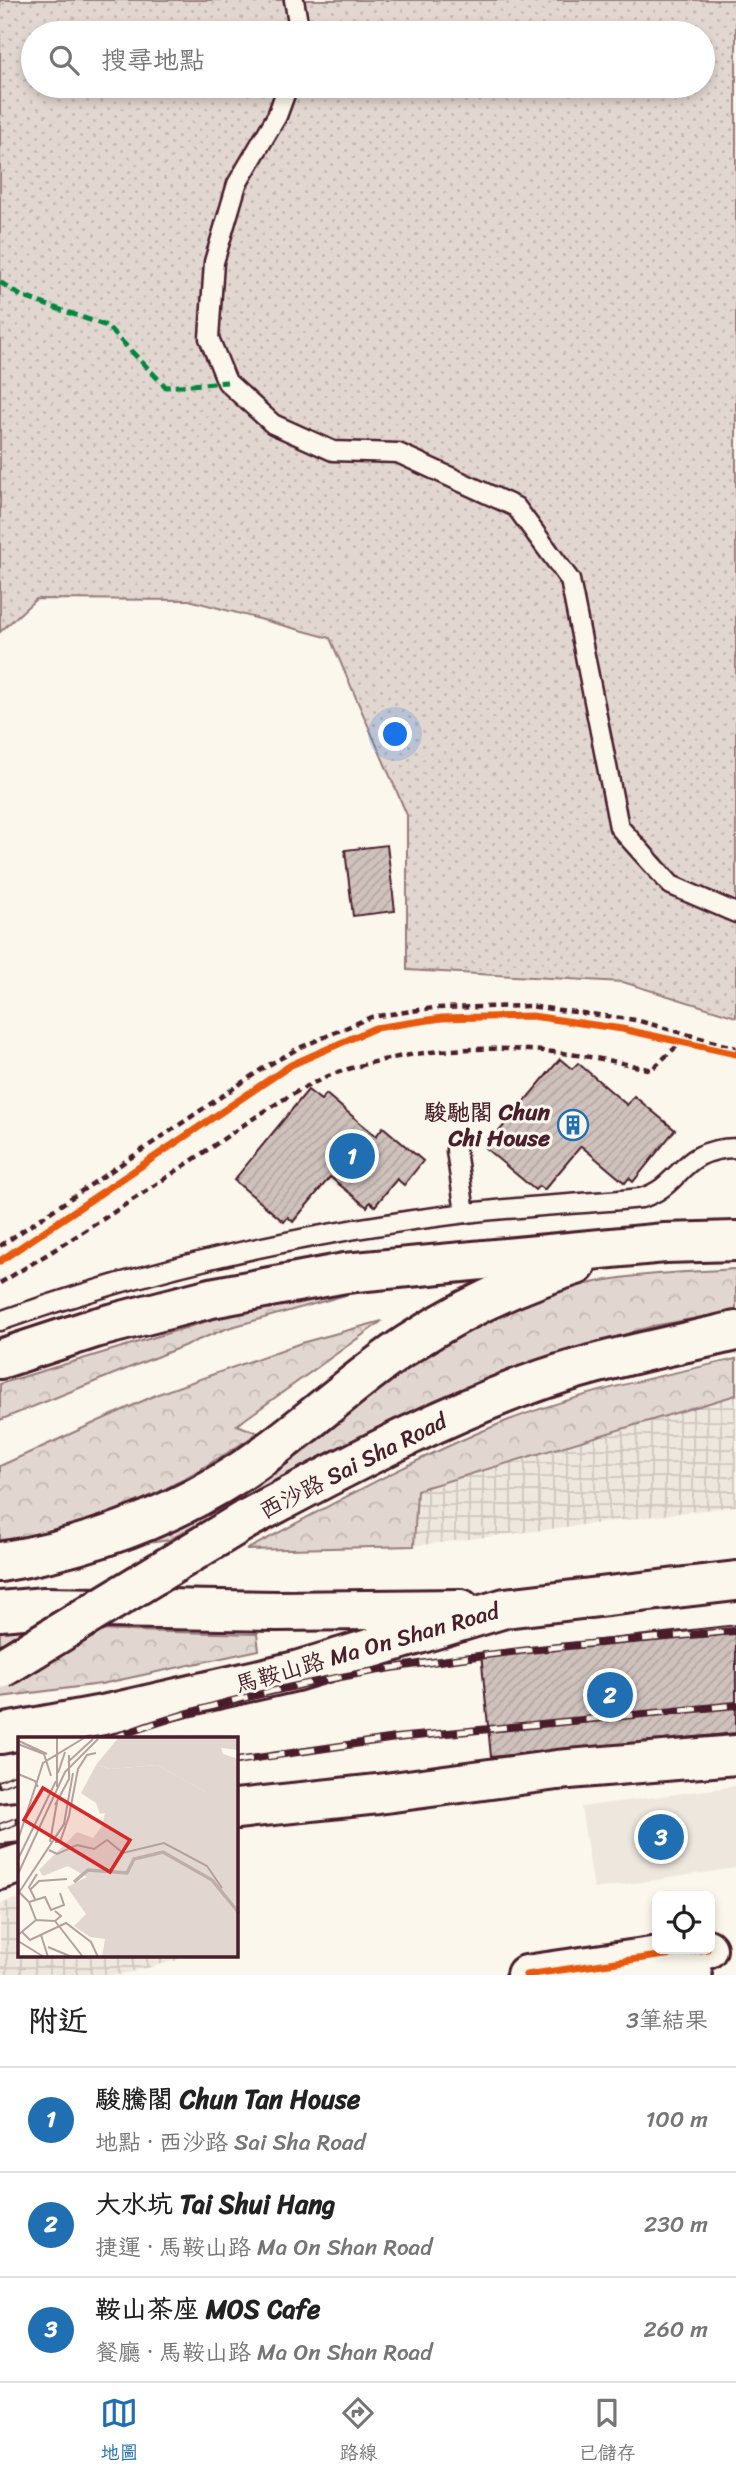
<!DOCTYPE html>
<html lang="zh-TW">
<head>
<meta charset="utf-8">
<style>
	:root { --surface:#fff; --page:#f6f6f6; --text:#222; --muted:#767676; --line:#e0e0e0; --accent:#1f6fb2 }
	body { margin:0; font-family:Sriracha,"LXGW WenKai TC",sans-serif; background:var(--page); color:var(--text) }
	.controls { position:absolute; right:21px; bottom:21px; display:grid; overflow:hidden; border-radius:10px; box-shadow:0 4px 10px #0003 }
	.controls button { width:63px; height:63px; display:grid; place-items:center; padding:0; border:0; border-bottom:2px solid var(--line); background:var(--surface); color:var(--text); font:35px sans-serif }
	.you { position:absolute; left:396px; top:735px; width:24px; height:24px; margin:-18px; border:5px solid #fff; border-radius:50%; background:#1a73e8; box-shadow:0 0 0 10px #1a73e833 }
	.badge { display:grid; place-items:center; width:46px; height:46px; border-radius:50%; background:var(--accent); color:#fff; font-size:23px; font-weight:700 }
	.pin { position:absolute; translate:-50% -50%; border:4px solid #fff; box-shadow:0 2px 7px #0006 }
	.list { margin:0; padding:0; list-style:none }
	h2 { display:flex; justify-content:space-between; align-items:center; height:91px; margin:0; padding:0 28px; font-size:30px }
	h2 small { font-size:23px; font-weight:400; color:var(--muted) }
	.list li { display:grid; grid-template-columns:46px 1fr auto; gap:21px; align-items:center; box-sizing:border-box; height:105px; padding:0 28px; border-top:2px solid var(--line) }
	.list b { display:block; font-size:26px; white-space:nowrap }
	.list p { margin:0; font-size:23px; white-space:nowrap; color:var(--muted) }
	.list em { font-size:23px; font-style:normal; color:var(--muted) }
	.icon { flex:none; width:38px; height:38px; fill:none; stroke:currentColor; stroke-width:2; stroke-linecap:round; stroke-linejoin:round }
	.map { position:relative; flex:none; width:736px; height:1975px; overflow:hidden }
	.search { position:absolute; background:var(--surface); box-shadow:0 4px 10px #0003; left:21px; right:21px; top:21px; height:77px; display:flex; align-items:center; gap:18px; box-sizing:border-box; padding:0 24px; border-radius:38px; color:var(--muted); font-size:26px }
	.sheet { height:406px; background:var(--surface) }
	nav { display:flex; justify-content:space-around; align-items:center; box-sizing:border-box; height:98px; border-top:2px solid var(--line); background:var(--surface); font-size:19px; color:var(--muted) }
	nav a { display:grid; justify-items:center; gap:4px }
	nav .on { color:var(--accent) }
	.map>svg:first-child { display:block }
	.built { fill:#eee7de }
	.industrial { fill:url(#industrial-grid) }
	.grass { fill:url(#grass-dots); stroke:#967b7e; stroke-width:2; fill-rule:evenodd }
	.forest { fill:url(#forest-crowns); stroke:#967b7e; stroke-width:2 }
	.building { fill:url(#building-hatch); stroke:#4a1f2b; stroke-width:2 }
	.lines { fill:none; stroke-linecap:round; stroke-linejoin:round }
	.service-casing { stroke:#4a1f2b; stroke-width:23 }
	.minor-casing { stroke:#4a1f2b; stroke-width:38 }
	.tertiary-casing { stroke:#4a1f2b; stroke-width:44 }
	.secondary-casing { stroke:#4a1f2b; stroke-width:44 }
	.primary-casing { stroke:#4a1f2b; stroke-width:44 }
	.motorway-casing { stroke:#4a1f2b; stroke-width:44 }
	.path { stroke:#4a1f2b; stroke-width:4.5; stroke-dasharray:7 5; stroke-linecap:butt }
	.service { stroke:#fbf7ec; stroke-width:18 }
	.minor { stroke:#fbf7ec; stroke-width:33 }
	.tertiary { stroke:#fbf7ec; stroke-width:38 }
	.secondary { stroke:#fbf7ec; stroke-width:38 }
	.primary { stroke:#fbf7ec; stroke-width:38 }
	.motorway { stroke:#fbf7ec; stroke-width:38 }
	.rail-casing { stroke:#4a1f2b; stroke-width:8 }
	.rail { stroke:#fbf7ec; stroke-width:5; stroke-dasharray:16; stroke-linecap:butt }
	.secondary-bridge-casing { stroke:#4a1f2b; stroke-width:44; stroke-linecap:butt }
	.secondary-bridge { stroke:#fbf7ec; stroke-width:38 }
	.quiet { stroke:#00873e; stroke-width:5; stroke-dasharray:10 5; stroke-linecap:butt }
	.cycleway-casing { stroke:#fbf7ec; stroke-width:11 }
	.cycleway { stroke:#e8590c; stroke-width:7 }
	.labels { text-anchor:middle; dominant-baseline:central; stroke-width:6; stroke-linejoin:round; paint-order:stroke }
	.poi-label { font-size:23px; font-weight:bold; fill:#4a1f2b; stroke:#fbf7ec; text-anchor:end }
	.street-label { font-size:23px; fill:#4a1f2b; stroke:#fbf7ec }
	.inset-river { fill:none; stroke:#bfadaa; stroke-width:3.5 }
	.inset-road { fill:none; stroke:#b4a19f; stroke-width:2 }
	.view { fill:#d62828; fill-opacity:0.15; stroke:#d62828; stroke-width:3.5 }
	.inset-edge { fill:none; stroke:#4a1f2b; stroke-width:3.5 }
</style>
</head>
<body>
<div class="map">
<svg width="736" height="1975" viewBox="0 0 736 1975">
	<defs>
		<pattern id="industrial-grid" width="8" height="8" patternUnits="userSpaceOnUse" patternTransform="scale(1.75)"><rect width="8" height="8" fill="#eee7de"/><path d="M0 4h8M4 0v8" fill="none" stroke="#cec6bf"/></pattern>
		<pattern id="grass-dots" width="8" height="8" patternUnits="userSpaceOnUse" patternTransform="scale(1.75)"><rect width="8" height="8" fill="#e2d7d0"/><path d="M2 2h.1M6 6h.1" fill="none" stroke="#c3b8b3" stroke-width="1.8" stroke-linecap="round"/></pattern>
		<pattern id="forest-crowns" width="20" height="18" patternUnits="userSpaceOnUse" patternTransform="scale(1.75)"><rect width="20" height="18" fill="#e2d7d0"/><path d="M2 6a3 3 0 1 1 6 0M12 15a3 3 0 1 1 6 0" fill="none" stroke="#c3b8b3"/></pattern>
		<pattern id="building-hatch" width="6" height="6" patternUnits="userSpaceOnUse" patternTransform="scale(1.75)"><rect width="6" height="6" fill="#cfc2bc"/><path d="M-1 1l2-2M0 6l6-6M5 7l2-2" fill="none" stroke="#b3a6a2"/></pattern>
	</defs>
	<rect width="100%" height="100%" fill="#fbf7ec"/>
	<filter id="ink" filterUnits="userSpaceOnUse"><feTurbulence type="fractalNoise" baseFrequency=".0143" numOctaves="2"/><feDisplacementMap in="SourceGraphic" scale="14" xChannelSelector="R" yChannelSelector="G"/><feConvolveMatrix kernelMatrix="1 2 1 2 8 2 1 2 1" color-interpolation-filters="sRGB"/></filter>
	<g filter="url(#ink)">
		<!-- built -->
		<path class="built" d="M 736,1786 L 736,1868 L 594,1889 L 581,1807 Z"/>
		<!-- industrial -->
		<g class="industrial">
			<path d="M 736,1395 L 736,1506 L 414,1546 L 417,1490 Z"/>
			<path d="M 19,1898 L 19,1956 L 177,1956 L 178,1960 L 119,1975 L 0,1975 L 0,1904 Z"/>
		</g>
		<!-- grass -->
		<path class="grass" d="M 0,0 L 736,0 L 736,1017 L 623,982 L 407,970 L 407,815 L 330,638 L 189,600 L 36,599 L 0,632 ZM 33,33 L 703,33 L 703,86 L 33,86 Z"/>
		<!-- forest -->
		<g class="forest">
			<path d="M 736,1269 L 736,1311 L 653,1326 L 536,1361 L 435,1400 L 321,1457 L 169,1540 L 134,1545 L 468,1326 C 509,1310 552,1291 596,1282 C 642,1273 689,1272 736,1269 Z"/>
			<path d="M 378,1286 L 228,1328 L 0,1420 L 0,1384 L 6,1382 L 228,1315 Z"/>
			<path d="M 382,1321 L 237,1425 L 258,1433 C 181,1484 94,1534 0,1540 L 0,1466 L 158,1394 L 301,1343 Z"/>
			<path d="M 736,1359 L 736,1395 L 417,1490 L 414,1546 L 246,1550 C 331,1505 415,1458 504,1422 C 578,1393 659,1376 736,1359 Z"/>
			<path d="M 0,1628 L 257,1634 L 259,1650 L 101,1684 L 0,1697 Z"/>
		</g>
		<!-- building -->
		<g class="building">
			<path d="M 387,845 L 395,911 L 353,916 L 345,850 Z"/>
			<path d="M 560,1059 L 572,1069 L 578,1063 L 627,1105 L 634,1096 L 675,1130 L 633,1182 L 629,1178 L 625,1183 L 581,1146 L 544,1190 L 539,1186 L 535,1190 L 485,1148 Z"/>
			<path d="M 308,1090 L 321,1100 L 326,1094 L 376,1136 L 383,1127 L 423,1161 L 404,1185 L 397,1179 L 375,1206 L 370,1202 L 367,1207 L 330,1177 L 293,1222 L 288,1217 L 284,1222 L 234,1180 Z"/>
			<path d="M 736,1625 L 736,1733 L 491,1757 L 481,1653 Z"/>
		</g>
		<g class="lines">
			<!-- service casing -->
			<g class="service-casing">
				<g id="service">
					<path d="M 294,0 L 300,33"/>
					<path d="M 288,86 L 277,116 L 237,184 L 214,262 L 209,338 L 227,382 L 273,424 L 333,451 L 398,453 L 516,507 L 570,580 L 619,827 L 671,885 L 736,913"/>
					<path d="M 456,1150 L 465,1213"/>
					<path d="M 0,1321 C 151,1268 307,1232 466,1213 C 524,1206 583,1204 641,1198 C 683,1186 678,1149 736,1148"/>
				</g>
			</g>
			<!-- minor casing -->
			<g class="minor-casing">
				<path id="minor" d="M 640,1960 L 695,1975"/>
			</g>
			<!-- tertiary casing -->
			<g class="tertiary-casing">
				<path id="tertiary" d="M 526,1975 L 707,1949"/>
			</g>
			<!-- secondary casing -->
			<g class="secondary-casing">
				<g id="secondary">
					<path d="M 0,1359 L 95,1328 L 211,1298 L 345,1273 L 665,1243 L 736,1241"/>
					<path d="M 245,1520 C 343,1468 440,1415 544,1379 C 607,1358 672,1346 736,1331"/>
					<path d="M 0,1562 C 85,1548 165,1520 238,1473 C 298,1434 348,1384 408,1344 C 460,1310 517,1283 576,1265"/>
				</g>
			</g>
			<!-- primary casing -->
			<g class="primary-casing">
				<g id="primary">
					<path d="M 236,1809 L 378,1794 L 557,1770 L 736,1755"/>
					<path d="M 0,1824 L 19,1822"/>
					<path d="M 0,1870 L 19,1864"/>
				</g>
			</g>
			<!-- motorway casing -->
			<g class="motorway-casing">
				<g id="motorway">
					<path d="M 0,1611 L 45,1607 L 277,1611 L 461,1609"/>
					<path d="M 0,1734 L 103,1715 L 296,1671 L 505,1608 L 736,1581"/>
				</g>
			</g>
			<!-- path -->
			<g class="path">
				<path d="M 0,1246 L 265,1067 L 299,1048 L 371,1017 L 433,1008 L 529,1006 L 636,1020 L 736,1048"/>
				<path d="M 0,1283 C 67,1243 132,1201 197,1157 C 237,1130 296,1086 342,1071 C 442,1039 551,1044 651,1070 L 689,1035"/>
			</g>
			<!-- service -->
			<use href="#service" class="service"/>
			<!-- minor -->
			<use href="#minor" class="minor"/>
			<!-- tertiary -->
			<use href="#tertiary" class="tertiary"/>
			<!-- secondary -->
			<use href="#secondary" class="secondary"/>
			<!-- primary -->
			<use href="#primary" class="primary"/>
			<!-- motorway -->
			<use href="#motorway" class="motorway"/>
			<!-- rail casing -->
			<g class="rail-casing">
				<g id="rail">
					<path d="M 110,1739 C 310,1665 524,1649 736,1631"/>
					<path d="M 236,1761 L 396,1738 L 736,1705"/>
					<path d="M 0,1784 L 19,1776"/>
					<path d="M 0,1827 L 19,1820"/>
				</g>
			</g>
			<!-- rail -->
			<use href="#rail" class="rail"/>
			<!-- secondary-bridge casing -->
			<g class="secondary-bridge-casing">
				<path id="secondary-bridge" d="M 0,1669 L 245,1520"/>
			</g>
			<!-- secondary-bridge -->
			<use href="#secondary-bridge" class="secondary-bridge"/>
			<!-- quiet -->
			<path class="quiet" d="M 0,282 L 21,296 L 107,326 L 166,387 L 227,382"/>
			<!-- cycleway casing -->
			<g class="cycleway-casing">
				<g id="cycleway">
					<path d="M 0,1261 L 291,1065 L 375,1028 L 442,1018 L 532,1016 L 622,1029 L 736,1054"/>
					<path d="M 526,1975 L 707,1949"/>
				</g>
			</g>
			<!-- cycleway -->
			<use href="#cycleway" class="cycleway"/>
		</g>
	</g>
	<!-- icons -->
	<defs>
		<g id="building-ring" transform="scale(1.575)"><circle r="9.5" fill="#fbf7ec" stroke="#1f6fb2" stroke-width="1.5"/><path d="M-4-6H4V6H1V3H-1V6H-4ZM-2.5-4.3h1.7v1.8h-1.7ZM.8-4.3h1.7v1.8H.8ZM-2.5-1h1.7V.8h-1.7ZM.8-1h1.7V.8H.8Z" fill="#1f6fb2"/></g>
	</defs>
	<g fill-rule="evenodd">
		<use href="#building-ring" x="573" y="1125"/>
	</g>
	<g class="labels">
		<!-- poi labels -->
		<g class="poi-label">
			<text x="550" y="1112">駿馳閣 Chun<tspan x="550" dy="26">Chi House</tspan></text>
		</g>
		<!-- street labels -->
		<g class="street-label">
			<text transform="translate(353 1466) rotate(-27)">西沙路 Sai Sha Road</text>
			<text transform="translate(367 1648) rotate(-16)">馬鞍山路 Ma On Shan Road</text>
		</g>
	</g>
	<!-- overview -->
	<g transform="translate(18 1737)">
		<rect width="220" height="220" fill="#fbf7ec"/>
		<path d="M 78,28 L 92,32 L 139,28 L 188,55 L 220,55 L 220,220 L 84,220 L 87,202 L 72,200 L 56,189 L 68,177 L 49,150 L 69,140 L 50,129 L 25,139 L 21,133 L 59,95 L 75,101 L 84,89 L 87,76 L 82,77 L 78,66 L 63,56 Z" fill="#e2d7d0"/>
		<path d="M 100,1 L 220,1 L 220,13 L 203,11 L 205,17 L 220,22 L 220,55 L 188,55 L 139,28 L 92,32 L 78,28 Z" fill="#e2d7d0"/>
		<path class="inset-river" d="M 56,145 L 70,133 L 109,136 L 116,122 L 145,115 L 194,143 L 221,176"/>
		<path class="inset-road" d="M 1,4 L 29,17M 0,7 L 26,17 L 33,39M 50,25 L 75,2M 40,36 L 47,15M 0,37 L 17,44 L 20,50M 39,50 L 39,1M 37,68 L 51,42 L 51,18M 0,103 L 25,26 L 66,1M 32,105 L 39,65M 37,105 L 42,105 L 51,79 L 60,32 L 69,18 L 78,16M 31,113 L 39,117 L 59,108 L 76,112 L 89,103 L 105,116 L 146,106 L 189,129 L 204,151M 0,122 L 38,44M 0,137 L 47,35 L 80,2M 13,152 L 21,144 L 49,142M 1,155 L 11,165 L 18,183M 0,157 L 46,87 L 55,36M 17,162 L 11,150 L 19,137M 11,165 L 27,160 L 33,173 L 46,168 L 42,156M 18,183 L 37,184 L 43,179 L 37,174M 37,184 L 65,220M 4,195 L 12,203 L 48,186 L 73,205 L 80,220M 0,198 L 18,183M 23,198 L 30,220M 0,204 L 26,220M 30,210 L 54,220"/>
		<path class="view" d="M 25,51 L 112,103 L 92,135 L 6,83 Z"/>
		<rect width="220" height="220" class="inset-edge"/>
	</g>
</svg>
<div class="controls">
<button><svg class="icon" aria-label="locate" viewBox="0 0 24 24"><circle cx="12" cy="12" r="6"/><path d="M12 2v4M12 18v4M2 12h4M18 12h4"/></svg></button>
</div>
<div class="you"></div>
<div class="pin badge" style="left:352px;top:1156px">1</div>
<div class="pin badge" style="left:610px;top:1695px">2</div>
<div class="pin badge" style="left:661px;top:1837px">3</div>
<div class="search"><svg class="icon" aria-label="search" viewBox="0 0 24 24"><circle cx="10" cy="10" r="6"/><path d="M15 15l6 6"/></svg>搜尋地點</div>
</div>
<section class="sheet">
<h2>附近<small>3筆結果</small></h2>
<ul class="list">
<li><span class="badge">1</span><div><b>駿騰閣 Chun Tan House</b><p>地點 · 西沙路 Sai Sha Road</p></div><em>100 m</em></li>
<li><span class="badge">2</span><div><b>大水坑 Tai Shui Hang</b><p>捷運 · 馬鞍山路 Ma On Shan Road</p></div><em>230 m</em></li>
<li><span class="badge">3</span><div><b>鞍山茶座 MOS Cafe</b><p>餐廳 · 馬鞍山路 Ma On Shan Road</p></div><em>260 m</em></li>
</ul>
</section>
<nav>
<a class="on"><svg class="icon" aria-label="map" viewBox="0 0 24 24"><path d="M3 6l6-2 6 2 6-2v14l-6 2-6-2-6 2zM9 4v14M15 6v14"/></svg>地圖</a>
<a><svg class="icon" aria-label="directions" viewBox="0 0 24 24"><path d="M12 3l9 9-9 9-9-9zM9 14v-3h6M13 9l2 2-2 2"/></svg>路線</a>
<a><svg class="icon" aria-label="saved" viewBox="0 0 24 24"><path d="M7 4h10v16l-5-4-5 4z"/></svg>已儲存</a>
</nav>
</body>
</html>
